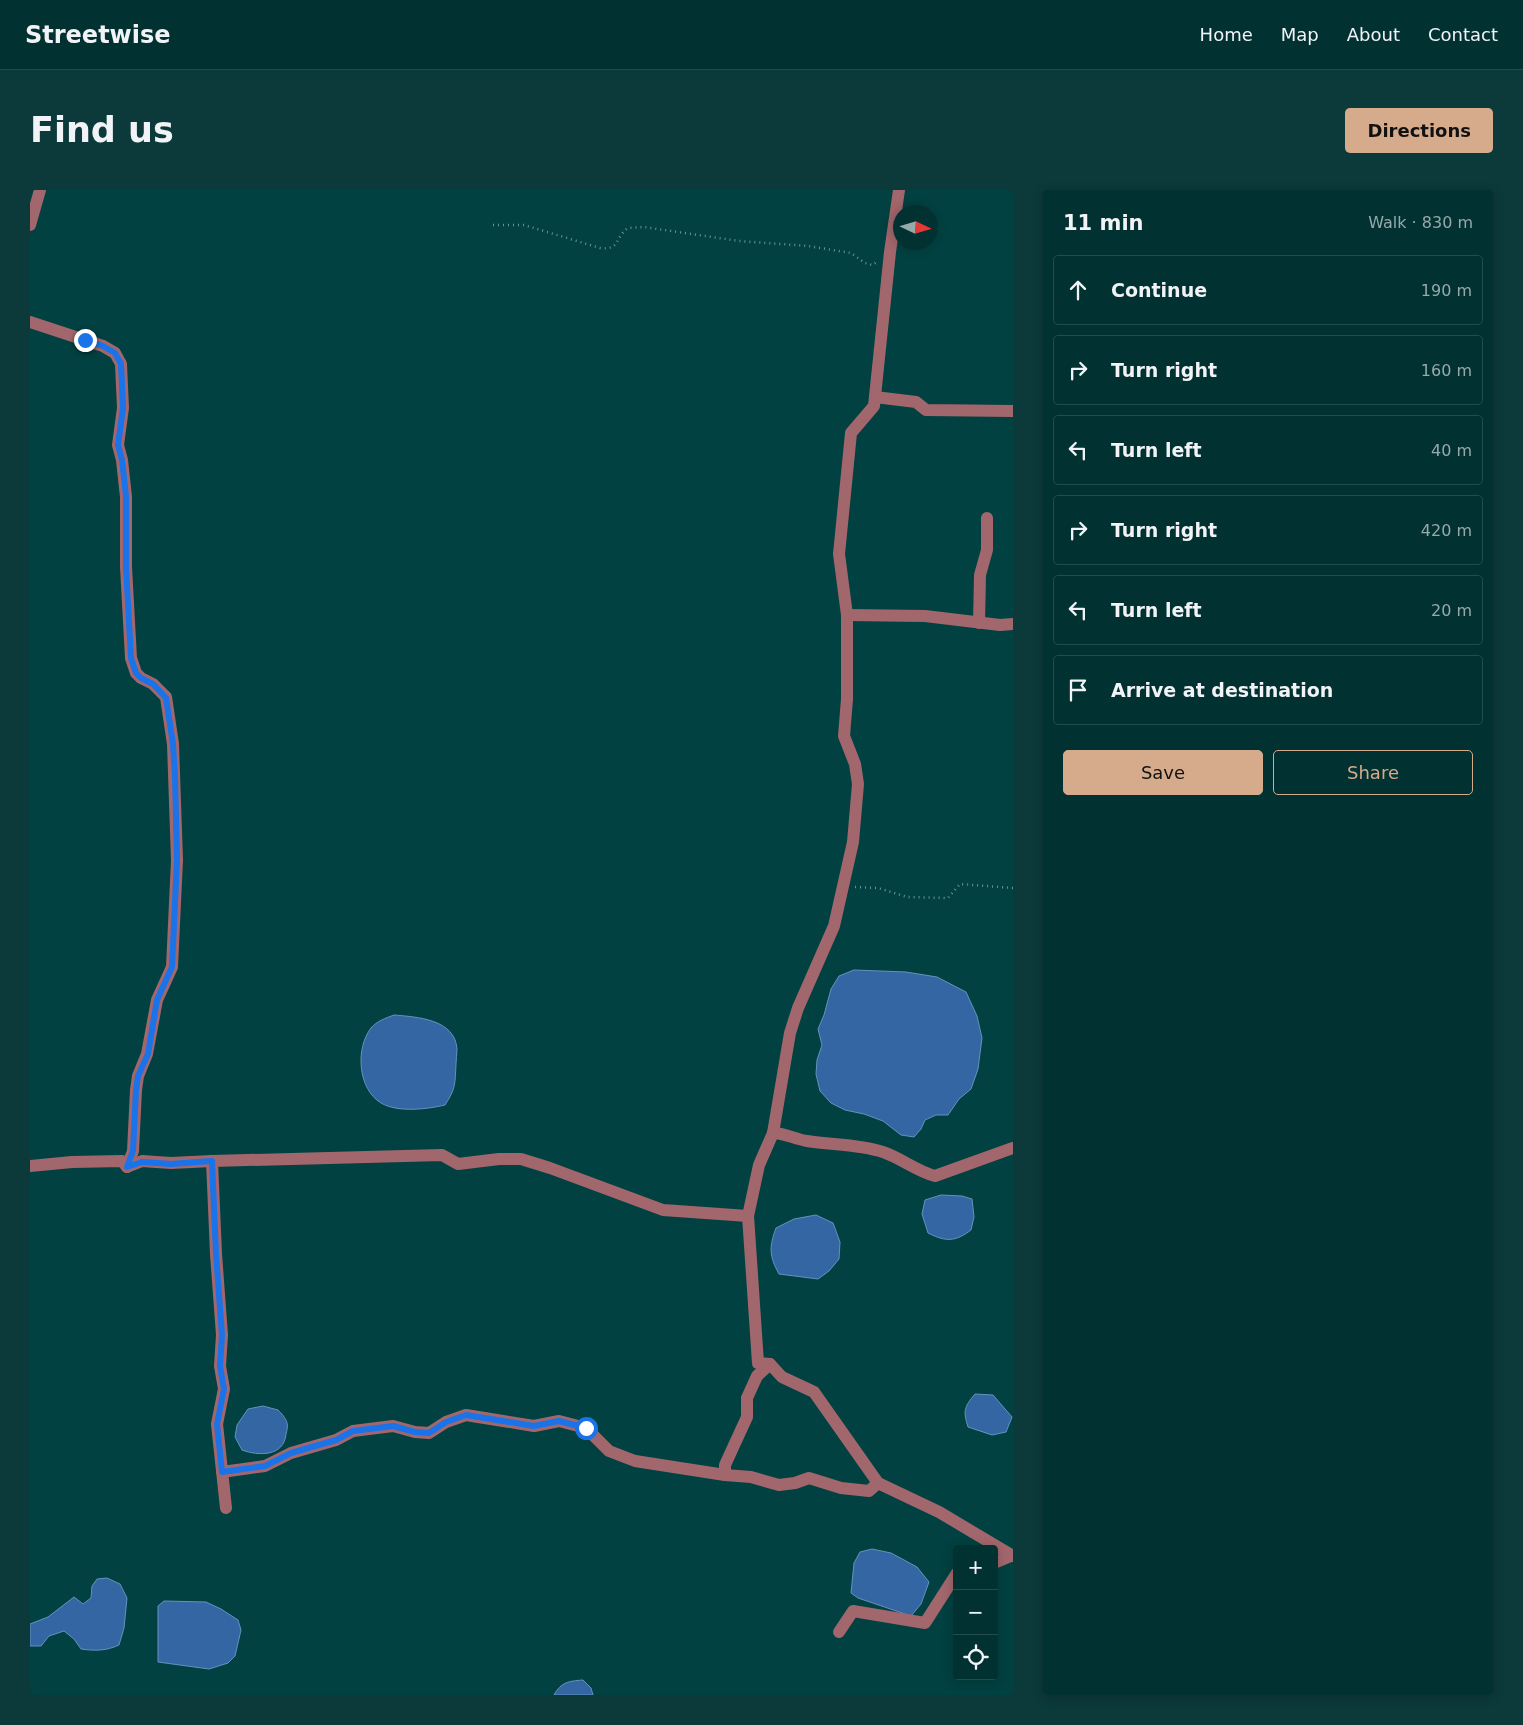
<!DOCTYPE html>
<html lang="en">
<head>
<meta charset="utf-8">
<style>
	:root { --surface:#023131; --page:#0c3939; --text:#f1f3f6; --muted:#96a9ab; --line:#234c4d; --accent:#d6ab8b }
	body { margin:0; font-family:"DejaVu Sans",sans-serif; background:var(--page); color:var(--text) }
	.controls { position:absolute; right:15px; bottom:15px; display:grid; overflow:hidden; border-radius:5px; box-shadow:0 2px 12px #0003 }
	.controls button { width:45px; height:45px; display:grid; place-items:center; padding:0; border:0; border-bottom:1px solid var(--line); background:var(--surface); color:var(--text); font:25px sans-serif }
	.compass { position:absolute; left:863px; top:15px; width:45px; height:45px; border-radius:50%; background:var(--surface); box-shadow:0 2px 12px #0003; rotate:94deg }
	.stop { position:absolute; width:15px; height:15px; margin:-11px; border:4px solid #1a73e8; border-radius:50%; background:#fff }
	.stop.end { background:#1a73e8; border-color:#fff; box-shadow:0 1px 5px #0008 }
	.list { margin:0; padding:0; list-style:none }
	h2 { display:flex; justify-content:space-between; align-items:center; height:65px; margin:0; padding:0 20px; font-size:21px }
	h2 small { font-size:16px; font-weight:400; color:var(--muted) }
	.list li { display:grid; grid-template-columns:32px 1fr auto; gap:15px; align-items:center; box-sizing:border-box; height:70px; margin:0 10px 10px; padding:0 10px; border:1px solid var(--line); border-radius:5px }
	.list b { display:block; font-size:19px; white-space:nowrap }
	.list em { font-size:16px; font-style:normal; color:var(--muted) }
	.actions { display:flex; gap:10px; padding:15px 20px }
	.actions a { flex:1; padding:11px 0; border:1px solid var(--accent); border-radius:5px; text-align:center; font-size:18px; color:var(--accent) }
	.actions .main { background:var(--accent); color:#111 }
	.icon { flex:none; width:28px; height:28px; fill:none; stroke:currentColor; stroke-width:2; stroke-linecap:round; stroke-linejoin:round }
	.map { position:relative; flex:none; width:983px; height:1505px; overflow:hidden; border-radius:5px }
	header { display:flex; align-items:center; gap:30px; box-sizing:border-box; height:70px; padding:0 25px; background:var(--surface); border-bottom:1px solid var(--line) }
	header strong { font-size:24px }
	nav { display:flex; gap:28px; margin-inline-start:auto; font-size:18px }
	.intro { display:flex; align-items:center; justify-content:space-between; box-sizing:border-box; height:120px; padding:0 30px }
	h1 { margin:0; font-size:35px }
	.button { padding:12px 22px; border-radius:5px; background:var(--accent); color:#111; font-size:18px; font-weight:700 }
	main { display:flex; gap:30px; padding:0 30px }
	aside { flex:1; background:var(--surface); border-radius:5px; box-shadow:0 2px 12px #0003 }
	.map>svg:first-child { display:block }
	.water { fill:#3466a3; stroke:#6492bc }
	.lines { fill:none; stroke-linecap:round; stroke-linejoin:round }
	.path { stroke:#649695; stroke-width:2.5; stroke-dasharray:1 4; stroke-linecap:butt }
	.minor { stroke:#a2676c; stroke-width:12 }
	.route { stroke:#1a73e8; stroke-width:6 }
</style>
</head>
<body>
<header>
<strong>Streetwise</strong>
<nav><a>Home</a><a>Map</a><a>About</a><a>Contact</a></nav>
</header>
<div class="intro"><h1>Find us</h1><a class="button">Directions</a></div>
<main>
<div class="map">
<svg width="983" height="1505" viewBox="0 0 983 1505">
	<rect width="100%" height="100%" fill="#024141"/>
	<!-- water -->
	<g class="water">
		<path d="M 824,780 L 876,782 L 907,787 L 936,802 L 947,826 L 952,848 L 948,879 L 941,899 L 929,909 L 918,925 L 906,925 L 895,930 L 891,939 L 884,947 L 871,945 L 853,931 L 834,924 L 815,920 L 801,913 L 790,901 L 786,884 L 787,870 L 792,855 L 788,839 L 794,825 L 801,799 L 809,786 Z"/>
		<path d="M 364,825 C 387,827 425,829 427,859 C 427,864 426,869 426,874 C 425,894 426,898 415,915 C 398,919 368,923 351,913 C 328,899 325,859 341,838 C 347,831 356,828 364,825 Z"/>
		<path d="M 911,1005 L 932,1006 L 942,1009 L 944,1027 L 941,1040 C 925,1052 916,1052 898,1043 L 892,1024 L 895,1010 Z"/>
		<path d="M 786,1025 L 803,1033 L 810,1052 L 809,1069 L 799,1081 L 788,1089 L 749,1084 C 739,1066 739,1057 746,1038 L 764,1029 Z"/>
		<path d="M 945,1204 L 963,1205 L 982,1227 L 976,1242 L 962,1245 L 938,1237 C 933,1221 934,1217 945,1204 Z"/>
		<path d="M 233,1216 L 248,1220 C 251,1223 256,1228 257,1233 C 258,1235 257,1241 256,1244 C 254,1267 228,1266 212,1260 L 205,1247 L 207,1235 L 218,1219 Z"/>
		<path d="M 842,1359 L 861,1363 L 887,1377 L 899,1392 L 891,1414 L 881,1426 L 828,1408 L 821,1403 L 824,1373 L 830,1362 Z"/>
		<path d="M 77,1388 L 90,1394 L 97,1408 L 94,1438 L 89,1455 C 76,1461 65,1461 51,1459 L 44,1449 L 34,1441 L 19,1446 L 11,1456 L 0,1456 L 0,1434 L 18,1427 L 44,1407 L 53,1414 L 61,1408 L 62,1396 L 67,1389 Z"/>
		<path d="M 134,1411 L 176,1412 L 191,1419 L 208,1430 L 211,1440 L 205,1466 L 198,1473 L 179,1479 L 128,1472 L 128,1416 Z"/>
		<path d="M 553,1490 L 561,1498 L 563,1505 L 524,1505 C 531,1492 539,1491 553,1490 Z"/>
	</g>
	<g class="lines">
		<!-- path -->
		<g class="path">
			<path d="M 463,35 L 494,35 L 570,58 C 591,60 584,48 598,38 L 614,37 L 709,51 L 778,56 L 821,63 L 835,73 L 842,75 L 847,72"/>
			<path d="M 825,697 L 848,698 L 877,707 L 918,708 L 930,694 L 983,698"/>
		</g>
		<!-- minor -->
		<g class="minor">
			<path d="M 869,0 L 860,62 L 844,216 L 821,243 L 809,364 L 817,425 L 817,509 L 814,546 L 825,574 L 828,594 L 823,652 L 804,736 L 768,818 L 760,843 L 743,943 L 729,975 L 718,1026 L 728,1173 L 740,1174 L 752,1187 L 784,1202 L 848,1293 L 909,1322 L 983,1366"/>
			<path d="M 0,35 L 10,0"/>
			<path d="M 0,132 L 73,156 L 85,163 L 91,174 L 93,218 L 88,255 L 92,270 L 96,307 L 96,377 L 101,468 L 106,483 L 111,488 L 123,494 L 136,507 L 143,554 L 147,670 L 142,777 L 127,810 L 117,864 L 108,886 L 106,900 L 103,961 L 97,977"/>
			<path d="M 845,207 L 886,212 L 896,220 L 983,221"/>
			<path d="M 817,425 L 895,426 L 970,435 L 983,434"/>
			<path d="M 949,433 L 950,385 L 957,360 L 957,328"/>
			<path d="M 743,943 C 754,943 765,949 777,951 C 802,955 828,954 853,962 C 871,968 886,981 905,986 L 983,958"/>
			<path d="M 182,971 L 186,1064 L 192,1145 L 190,1176 L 194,1199 L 187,1234 L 196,1318"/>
			<path d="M 0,976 L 42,972 L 92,971 L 97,977 L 112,971 L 141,973 L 182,971 L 412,965 L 428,974 L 469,969 L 491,969 L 520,978 L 633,1020 L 718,1026"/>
			<path d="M 740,1174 L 727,1186 L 717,1208 L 717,1227 L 695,1275 L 695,1285 L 721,1287 L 749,1295 L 765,1293 L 779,1288 L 811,1298 L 839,1301 L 848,1293"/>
			<path d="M 192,1282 L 235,1276 L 261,1263 L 306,1250 L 323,1241 L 363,1236 L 385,1242 L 399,1243 L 416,1232 L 436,1225 L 504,1236 L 529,1231 L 556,1238 L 579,1261 L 605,1271 L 695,1285"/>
			<path d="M 964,1373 L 983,1365"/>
			<path d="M 809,1442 L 823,1421 L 895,1433 L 927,1383"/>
		</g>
	</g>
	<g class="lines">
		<!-- route -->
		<path class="route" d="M 55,150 L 73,156 L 85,163 L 91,174 L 93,218 L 88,255 L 92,270 L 96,306 L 96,377 L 101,468 L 106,483 L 111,488 L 123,494 L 136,508 L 143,554 L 145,586 L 147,670 L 142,777 L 127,810 L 118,864 L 108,886 L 106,900 L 103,961 L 97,977 L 112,972 L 141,974 L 182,971 L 186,1064 L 192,1145 L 190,1176 L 194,1199 L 187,1234 L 192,1282 L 235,1276 L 261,1263 L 306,1250 L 323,1241 L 363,1236 L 385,1242 L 399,1243 L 416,1232 L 436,1225 L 504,1236 L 529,1231 L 556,1238"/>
	</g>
</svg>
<div class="controls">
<button>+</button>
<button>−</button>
<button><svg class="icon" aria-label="locate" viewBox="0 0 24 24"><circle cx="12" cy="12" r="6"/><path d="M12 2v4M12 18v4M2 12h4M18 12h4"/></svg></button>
</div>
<svg class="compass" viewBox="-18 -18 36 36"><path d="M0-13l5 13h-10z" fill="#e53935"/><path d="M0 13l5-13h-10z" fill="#96a9ab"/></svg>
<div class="stop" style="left:556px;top:1238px"></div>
<div class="stop end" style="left:55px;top:150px"></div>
</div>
<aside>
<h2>11 min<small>Walk · 830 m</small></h2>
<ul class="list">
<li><svg class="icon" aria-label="ahead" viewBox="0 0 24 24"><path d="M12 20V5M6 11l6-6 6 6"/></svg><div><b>Continue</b></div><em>190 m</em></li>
<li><svg class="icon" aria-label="right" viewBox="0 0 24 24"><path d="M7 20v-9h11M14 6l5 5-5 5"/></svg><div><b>Turn right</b></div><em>160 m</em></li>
<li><svg class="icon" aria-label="left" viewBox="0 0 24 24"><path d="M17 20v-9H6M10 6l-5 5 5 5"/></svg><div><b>Turn left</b></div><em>40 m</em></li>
<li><svg class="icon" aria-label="right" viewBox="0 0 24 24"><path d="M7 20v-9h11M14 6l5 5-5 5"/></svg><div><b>Turn right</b></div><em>420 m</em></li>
<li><svg class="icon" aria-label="left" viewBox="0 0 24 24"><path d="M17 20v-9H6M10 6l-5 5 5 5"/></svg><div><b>Turn left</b></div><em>20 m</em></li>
<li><svg class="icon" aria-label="arrive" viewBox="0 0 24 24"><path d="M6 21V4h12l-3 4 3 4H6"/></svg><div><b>Arrive at destination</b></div></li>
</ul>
<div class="actions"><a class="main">Save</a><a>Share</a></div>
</aside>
</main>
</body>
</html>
